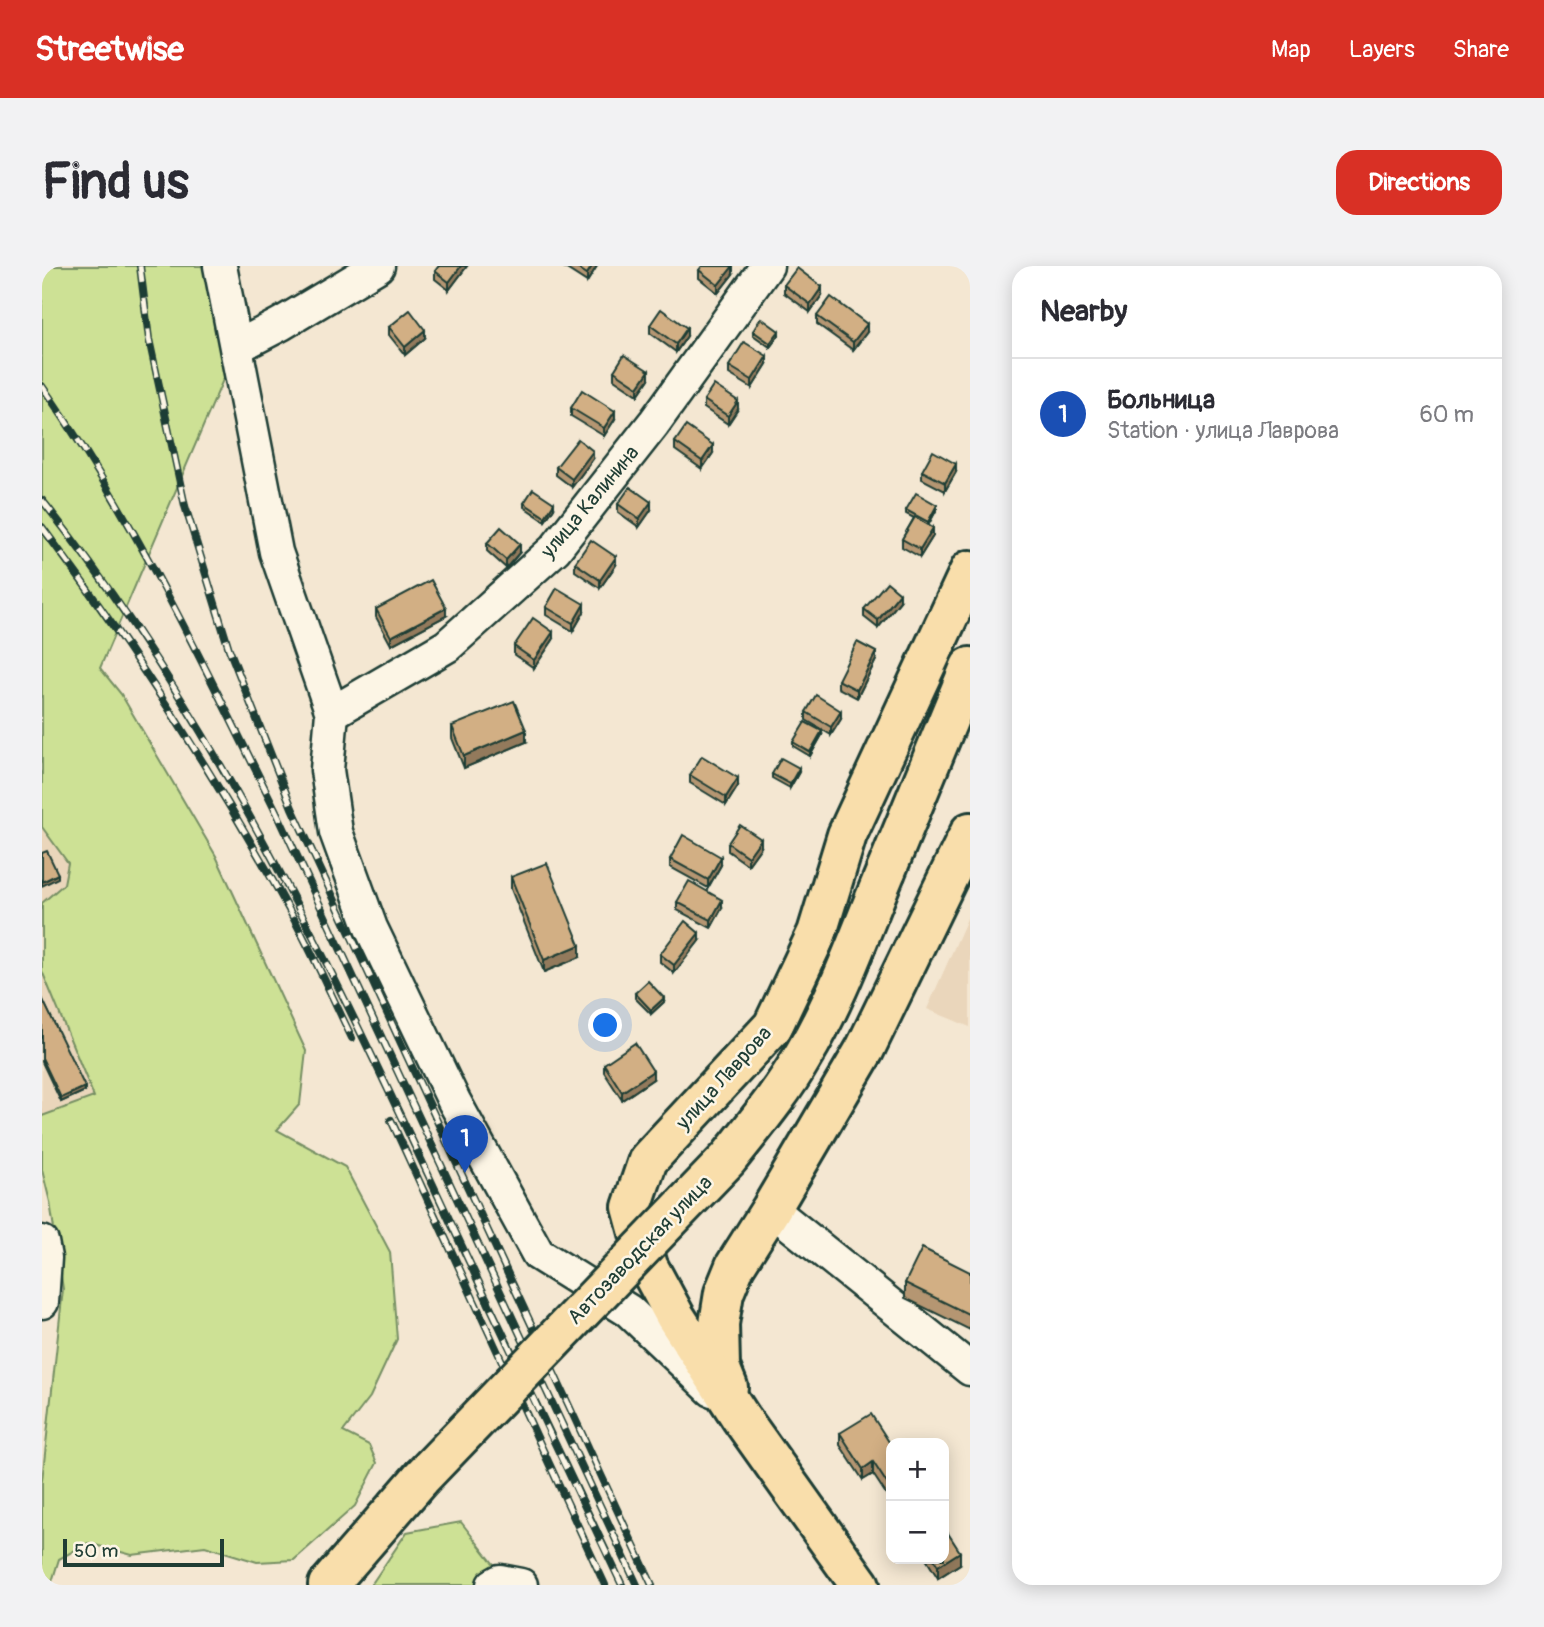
<!DOCTYPE html>
<html lang="en">
<head>
<meta charset="utf-8">
<style>
	:root { --surface:#fff; --page:#f2f2f3; --text:#2b2b33; --muted:#7c7c81; --line:#e1e1e2; --accent:#d93025 }
	body { margin:0; font-family:Pangolin,sans-serif; background:var(--page); color:var(--text) }
	.controls { position:absolute; right:21px; bottom:21px; display:grid; overflow:hidden; border-radius:14px; box-shadow:0 4px 18px #0003 }
	.controls button { width:63px; height:63px; display:grid; place-items:center; padding:0; border:0; border-bottom:2px solid var(--line); background:var(--surface); color:var(--text); font:35px sans-serif }
	.scale { position:absolute; left:21px; bottom:18px; width:161px; box-sizing:border-box; padding-left:7px; border:4px solid #1f3d34; border-top:0; font-size:19px; line-height:24px; white-space:nowrap; color:#1f3d34; -webkit-text-stroke:5px #fcf5e5; paint-order:stroke }
	.you { position:absolute; left:564px; top:760px; width:24px; height:24px; margin:-18px; border:5px solid #fff; border-radius:50%; background:#1a73e8; box-shadow:0 0 0 10px #1a73e833 }
	.badge { display:grid; place-items:center; width:46px; height:46px; border-radius:50%; background:var(--accent); color:#fff; font-size:23px; font-weight:700 }
	.pin { position:absolute; translate:-50% -58px; filter:drop-shadow(0 2px 4px #0008) }
	.pin::after { content:''; position:absolute; top:37px; width:24px; height:21px; background:inherit; clip-path:polygon(0 0,100% 0,50% 100%) }
	.list { margin:0; padding:0; list-style:none }
	h2 { display:flex; justify-content:space-between; align-items:center; height:91px; margin:0; padding:0 28px; font-size:30px }
	h2 small { font-size:23px; font-weight:400; color:var(--muted) }
	.list li { display:grid; grid-template-columns:46px 1fr auto; gap:21px; align-items:center; box-sizing:border-box; height:112px; padding:0 28px; border-top:2px solid var(--line) }
	.list b { display:block; font-size:26px; white-space:nowrap }
	.list p { margin:0; font-size:23px; white-space:nowrap; color:var(--muted) }
	.list em { font-size:23px; font-style:normal; color:var(--muted) }
	.map { position:relative; flex:none; width:928px; height:1319px; overflow:hidden; border-radius:21px }
	header { display:flex; align-items:center; gap:42px; box-sizing:border-box; height:98px; padding:0 35px; background:var(--accent); color:#fff }
	header strong { font-size:33px }
	nav { display:flex; gap:38px; margin-inline-start:auto; font-size:24px }
	.intro { display:flex; align-items:center; justify-content:space-between; box-sizing:border-box; height:168px; padding:0 42px }
	h1 { margin:0; font-size:49px }
	.button { padding:18px 32px; border-radius:21px; background:var(--accent); color:#fff; font-size:24px; font-weight:700 }
	main { display:flex; gap:42px; padding:0 42px }
	aside { flex:1; background:var(--surface); border-radius:21px; box-shadow:0 4px 18px #0003 }
	.map>svg:first-child { display:block }
	.built { fill:#ead6bb }
	.green { fill:#cde195; stroke:#768f64; stroke-width:2 }
	.lines { fill:none; stroke-linecap:round; stroke-linejoin:round }
	.minor-casing { stroke:#1f3d34; stroke-width:37 }
	.major-casing { stroke:#1f3d34; stroke-width:44 }
	.minor { stroke:#fcf5e5; stroke-width:32 }
	.major { stroke:#f9deab; stroke-width:38 }
	.rail-casing { stroke:#1f3d34; stroke-width:8 }
	.rail { stroke:#fcf5e5; stroke-width:5; stroke-dasharray:16; stroke-linecap:butt }
	.major-bridge-casing { stroke:#1f3d34; stroke-width:44; stroke-linecap:butt }
	.major-bridge { stroke:#f9deab; stroke-width:38 }
	.wall { fill:#b59672; stroke:#1f3d34; stroke-width:2 }
	.shaded-wall { fill:#937a5c; stroke:#1f3d34; stroke-width:2 }
	.building { fill:#d2af84; stroke:#1f3d34; stroke-width:2 }
	.labels { text-anchor:middle; dominant-baseline:central; stroke-width:5; stroke-linejoin:round; paint-order:stroke }
	.street-label { font-size:21px; fill:#1f3d34; stroke:#fcf5e5 }
</style>
</head>
<body>
<header>
<strong>Streetwise</strong>
<nav><a>Map</a><a>Layers</a><a>Share</a></nav>
</header>
<div class="intro"><h1>Find us</h1><a class="button">Directions</a></div>
<main>
<div class="map">
<svg width="928" height="1319" viewBox="0 0 928 1319">
	<rect width="100%" height="100%" fill="#f4e7d2"/>
	<filter id="ink" filterUnits="userSpaceOnUse"><feTurbulence type="fractalNoise" baseFrequency=".0143" numOctaves="2"/><feDisplacementMap in="SourceGraphic" scale="14" xChannelSelector="R" yChannelSelector="G"/><feConvolveMatrix kernelMatrix="1 2 1 2 8 2 1 2 1" color-interpolation-filters="sRGB"/></filter>
	<g filter="url(#ink)">
		<!-- built -->
		<g class="built">
			<path d="M 0,561 L 27,597 L 22,618 L 0,637 Z"/>
			<path d="M 928,646 L 928,761 L 885,743 Z"/>
			<path d="M 0,705 L 52,832 L 0,850 Z"/>
		</g>
		<!-- green -->
		<g class="green">
			<path d="M 0,0 L 178,0 L 195,81 L 58,402 L 79,428 L 174,590 L 264,785 L 258,838 L 235,864 L 303,901 L 348,986 L 355,1073 L 328,1131 L 301,1166 L 327,1179 L 335,1197 L 313,1240 L 252,1294 L 215,1296 L 163,1280 L 90,1289 L 46,1277 L 17,1293 L 9,1319 L 0,1319 L 0,1215 L 21,1023 L 8,936 L 0,904 L 0,850 L 52,831 L 0,705 L 0,637 L 22,618 L 26,597 L 0,561 Z"/>
			<path d="M 419,1256 L 468,1319 L 329,1319 L 365,1266 Z"/>
		</g>
		<g class="lines">
			<!-- minor casing -->
			<g class="minor-casing">
				<g id="minor">
					<path d="M 178,0 L 234,286 L 290,447 L 285,504 L 294,566 L 329,662 L 412,835 L 496,988 L 587,1045 L 670,1124"/>
					<path d="M 195,81 L 239,58 L 336,0"/>
					<path d="M 290,447 L 405,380 L 513,283 L 612,157 L 725,0"/>
					<path d="M 729,943 L 928,1103"/>
					<path d="M 0,976 L 3,992 L 0,1036"/>
					<path d="M 451,1319 L 458,1315 L 479,1319"/>
				</g>
			</g>
			<!-- major casing -->
			<g class="major-casing">
				<g id="major">
					<path d="M 844,605 L 928,401"/>
					<path d="M 686,1121 L 678,1101 L 677,1058 L 682,1027 L 693,1000 L 729,943 L 823,783 L 928,566"/>
					<path d="M 286,1319 L 379,1212"/>
					<path d="M 818,1319 L 699,1152 L 633,1050 L 606,1000 L 590,941 L 606,894 L 731,760 L 775,667 L 805,569 L 928,304"/>
				</g>
			</g>
			<!-- minor -->
			<use href="#minor" class="minor"/>
			<!-- major -->
			<use href="#major" class="major"/>
			<!-- rail casing -->
			<g class="rail-casing">
				<g id="rail">
					<path d="M 98,0 L 107,73 L 143,240 L 187,383 L 250,542 L 610,1319"/>
					<path d="M 0,120 C 93,253 163,402 235,547 L 595,1319"/>
					<path d="M 0,234 C 158,433 269,659 376,887 C 444,1031 511,1176 580,1319"/>
					<path d="M 0,261 C 93,385 178,517 252,653 C 273,692 291,733 310,772"/>
					<path d="M 349,854 L 563,1319"/>
				</g>
			</g>
			<!-- rail -->
			<use href="#rail" class="rail"/>
			<!-- major-bridge casing -->
			<g class="major-bridge-casing">
				<path id="major-bridge" d="M 379,1212 L 686,893 C 712,860 740,827 761,790 C 796,732 818,667 844,605"/>
			</g>
			<!-- major-bridge -->
			<use href="#major-bridge" class="major-bridge"/>
		</g>
		<!-- wall -->
		<g class="wall">
			<path d="M 397,0 L 425,0 L 407,24 L 393,13 L 393,5 Z"/>
			<path d="M 520,0 L 555,0 L 545,16 Z"/>
			<path d="M 657,4 L 691,8 L 676,27 L 657,12 Z"/>
			<path d="M 742,19 L 780,29 L 768,46 L 742,27 Z"/>
			<path d="M 775,50 L 825,66 L 811,84 L 775,58 Z"/>
			<path d="M 608,59 L 645,70 L 634,86 L 608,67 Z"/>
			<path d="M 347,61 L 383,72 L 363,89 L 347,69 Z"/>
			<path d="M 711,65 L 737,69 L 728,81 L 711,69 Z"/>
			<path d="M 725,98 L 710,122 L 687,108 L 687,100 Z"/>
			<path d="M 572,105 L 607,113 L 596,129 L 572,113 Z"/>
			<path d="M 662,134 L 696,143 L 686,158 L 662,142 Z"/>
			<path d="M 529,142 L 573,153 L 562,170 L 529,150 Z"/>
			<path d="M 633,176 L 671,187 L 660,203 L 633,184 Z"/>
			<path d="M 551,193 L 530,221 L 514,209 L 514,201 Z"/>
			<path d="M 880,205 L 914,206 L 903,225 L 880,213 Z"/>
			<path d="M 482,237 L 512,242 L 503,255 L 482,241 Z"/>
			<path d="M 576,238 L 609,244 L 597,261 L 576,246 Z"/>
			<path d="M 895,243 L 886,259 L 891,270 L 878,291 L 860,281 L 860,273 L 872,252 L 864,248 L 864,244 Z"/>
			<path d="M 445,277 L 478,286 L 464,302 L 445,285 Z"/>
			<path d="M 533,297 L 574,299 L 558,322 L 533,305 Z"/>
			<path d="M 858,335 L 836,362 L 822,351 L 822,343 Z"/>
			<path d="M 504,341 L 542,346 L 531,365 L 504,349 Z"/>
			<path d="M 334,343 L 404,350 L 349,379 L 334,351 Z"/>
			<path d="M 511,374 L 492,402 L 472,388 L 472,380 Z"/>
			<path d="M 834,394 L 815,432 L 796,422 L 796,414 Z"/>
			<path d="M 764,446 L 799,453 L 789,469 L 764,454 Z"/>
			<path d="M 410,460 L 484,476 L 422,502 L 410,472 Z"/>
			<path d="M 780,469 L 768,490 L 751,480 L 751,476 Z"/>
			<path d="M 757,506 L 748,522 L 730,512 L 730,508 Z"/>
			<path d="M 648,509 L 696,520 L 684,539 L 648,517 Z"/>
			<path d="M 686,577 L 719,581 L 706,599 L 686,585 Z"/>
			<path d="M 628,593 L 679,599 L 666,622 L 628,601 Z"/>
			<path d="M 469,611 L 538,691 L 502,706 L 469,623 Z"/>
			<path d="M 635,636 L 680,642 L 669,662 L 635,644 Z"/>
			<path d="M 657,675 L 632,707 L 618,696 L 618,688 Z"/>
			<path d="M 593,727 L 622,736 L 609,748 L 593,732 Z"/>
			<path d="M 0,732 L 43,825 L 19,836 L 0,796 Z"/>
			<path d="M 562,798 L 611,813 L 580,834 L 562,806 Z"/>
			<path d="M 928,1006 L 928,1064 L 863,1032 L 863,1017 Z"/>
			<path d="M 798,1167 L 849,1179 L 849,1233 L 848,1234 L 831,1208 L 821,1214 L 798,1179 Z"/>
			<path d="M 884,1293 L 902,1293 L 918,1298 L 896,1312 Z"/>
		</g>
		<!-- shaded-wall -->
		<g class="shaded-wall">
			<path d="M 419,0 L 425,0 L 407,24 L 407,16 Z"/>
			<path d="M 550,0 L 555,0 L 545,16 L 545,8 Z"/>
			<path d="M 691,0 L 691,8 L 676,27 L 676,19 Z"/>
			<path d="M 780,21 L 780,29 L 768,46 L 768,38 Z"/>
			<path d="M 825,58 L 825,66 L 811,84 L 811,76 Z"/>
			<path d="M 645,62 L 645,70 L 634,86 L 634,78 Z"/>
			<path d="M 383,64 L 383,72 L 363,89 L 363,81 Z"/>
			<path d="M 737,65 L 737,69 L 728,81 L 728,77 Z"/>
			<path d="M 725,90 L 725,98 L 710,122 L 710,114 Z"/>
			<path d="M 607,105 L 607,113 L 596,129 L 596,121 Z"/>
			<path d="M 696,135 L 696,143 L 686,158 L 686,150 Z"/>
			<path d="M 573,145 L 573,153 L 562,170 L 562,162 Z"/>
			<path d="M 671,179 L 671,187 L 660,203 L 660,195 Z"/>
			<path d="M 551,185 L 551,193 L 530,221 L 530,213 Z"/>
			<path d="M 914,198 L 914,206 L 903,225 L 903,217 Z"/>
			<path d="M 609,236 L 609,244 L 597,261 L 597,253 Z"/>
			<path d="M 512,237 L 512,242 L 503,255 L 503,251 Z"/>
			<path d="M 895,239 L 895,243 L 886,260 L 886,256 Z"/>
			<path d="M 891,262 L 891,270 L 878,291 L 878,283 Z"/>
			<path d="M 478,278 L 478,286 L 464,302 L 464,294 Z"/>
			<path d="M 574,291 L 574,299 L 558,322 L 558,314 Z"/>
			<path d="M 858,327 L 858,335 L 836,362 L 836,354 Z"/>
			<path d="M 542,338 L 542,346 L 531,365 L 531,357 Z"/>
			<path d="M 404,342 L 404,350 L 349,379 L 349,371 Z"/>
			<path d="M 511,366 L 511,374 L 492,402 L 492,394 Z"/>
			<path d="M 834,386 L 834,394 L 815,432 L 815,424 Z"/>
			<path d="M 799,445 L 799,453 L 789,469 L 789,461 Z"/>
			<path d="M 484,464 L 484,476 L 422,502 L 422,490 Z"/>
			<path d="M 780,465 L 780,469 L 768,490 L 768,486 Z"/>
			<path d="M 757,502 L 757,506 L 748,522 L 748,518 Z"/>
			<path d="M 696,512 L 696,520 L 684,539 L 684,531 Z"/>
			<path d="M 719,573 L 719,581 L 706,599 L 706,591 Z"/>
			<path d="M 679,591 L 679,599 L 666,622 L 666,614 Z"/>
			<path d="M 16,608 L 16,612 L 0,620 L 0,616 Z"/>
			<path d="M 680,634 L 680,642 L 669,662 L 669,654 Z"/>
			<path d="M 657,667 L 657,675 L 632,707 L 632,699 Z"/>
			<path d="M 538,679 L 538,691 L 502,706 L 502,694 Z"/>
			<path d="M 622,732 L 622,736 L 609,748 L 609,744 Z"/>
			<path d="M 611,805 L 611,813 L 580,834 L 580,826 Z"/>
			<path d="M 43,821 L 43,825 L 19,836 L 19,832 Z"/>
			<path d="M 831,1196 L 831,1208 L 821,1214 L 821,1203 Z"/>
			<path d="M 849,1221 L 849,1233 L 848,1234 L 848,1222 Z"/>
			<path d="M 918,1286 L 918,1298 L 896,1312 L 896,1300 Z"/>
		</g>
		<!-- building -->
		<g class="building">
			<path d="M 397,0 L 419,0 L 407,16 L 393,5 Z"/>
			<path d="M 533,0 L 550,0 L 545,8 Z"/>
			<path d="M 660,0 L 691,0 L 676,19 L 657,4 Z"/>
			<path d="M 755,2 L 780,21 L 768,38 L 742,19 Z"/>
			<path d="M 789,31 L 825,58 L 811,76 L 775,50 Z"/>
			<path d="M 619,43 L 645,62 L 634,78 L 608,59 Z"/>
			<path d="M 368,44 L 383,64 L 363,81 L 347,61 Z"/>
			<path d="M 719,52 L 737,65 L 728,77 L 711,65 Z"/>
			<path d="M 702,76 L 725,90 L 710,114 L 687,100 Z"/>
			<path d="M 582,89 L 607,105 L 596,121 L 572,105 Z"/>
			<path d="M 672,119 L 696,135 L 686,150 L 662,134 Z"/>
			<path d="M 540,124 L 573,145 L 562,162 L 529,142 Z"/>
			<path d="M 644,160 L 671,179 L 660,195 L 633,176 Z"/>
			<path d="M 536,173 L 551,185 L 530,213 L 514,201 Z"/>
			<path d="M 891,185 L 914,198 L 903,217 L 880,205 Z"/>
			<path d="M 588,221 L 609,236 L 597,253 L 576,238 Z"/>
			<path d="M 491,223 L 512,237 L 503,251 L 482,237 Z"/>
			<path d="M 874,227 L 895,239 L 886,256 L 864,244 Z"/>
			<path d="M 873,251 L 891,262 L 878,283 L 860,273 Z"/>
			<path d="M 459,261 L 478,278 L 464,294 L 445,277 Z"/>
			<path d="M 549,274 L 574,291 L 558,314 L 533,297 Z"/>
			<path d="M 389,314 L 404,342 L 349,371 L 334,343 Z"/>
			<path d="M 845,316 L 858,327 L 836,354 L 822,343 Z"/>
			<path d="M 515,322 L 542,338 L 531,357 L 504,341 Z"/>
			<path d="M 491,352 L 511,366 L 492,394 L 472,380 Z"/>
			<path d="M 815,376 L 834,386 L 815,424 L 796,414 Z"/>
			<path d="M 774,429 L 799,445 L 789,461 L 764,446 Z"/>
			<path d="M 472,435 L 484,464 L 422,490 L 410,460 Z"/>
			<path d="M 763,456 L 780,465 L 768,486 L 751,476 Z"/>
			<path d="M 660,490 L 696,512 L 684,531 L 648,509 Z"/>
			<path d="M 739,492 L 757,502 L 748,518 L 730,508 Z"/>
			<path d="M 698,559 L 719,573 L 706,591 L 686,577 Z"/>
			<path d="M 641,569 L 679,591 L 666,614 L 628,593 Z"/>
			<path d="M 5,585 L 16,608 L 0,616 L 0,587 Z"/>
			<path d="M 505,597 L 538,679 L 502,694 L 469,611 Z"/>
			<path d="M 647,615 L 680,634 L 669,654 L 635,636 Z"/>
			<path d="M 643,655 L 657,667 L 632,699 L 618,688 Z"/>
			<path d="M 606,715 L 622,732 L 609,744 L 593,727 Z"/>
			<path d="M 0,732 L 43,821 L 19,832 L 0,792 Z"/>
			<path d="M 593,777 L 611,805 L 580,826 L 562,798 Z"/>
			<path d="M 880,982 L 928,1006 L 928,1049 L 863,1017 Z"/>
			<path d="M 829,1148 L 849,1179 L 849,1221 L 848,1222 L 831,1196 L 821,1203 L 798,1167 Z"/>
			<path d="M 902,1261 L 918,1286 L 896,1300 L 892,1293 L 902,1293 Z"/>
		</g>
	</g>
	<g class="labels">
		<!-- street labels -->
		<g class="street-label">
			<text transform="translate(548 236) rotate(-50)">улица Калинина</text>
			<text transform="translate(682 812) rotate(-48)">улица Лаврова</text>
			<text transform="translate(598 984) rotate(-46)">Автозаводская улица</text>
		</g>
	</g>
</svg>
<div class="controls">
<button>+</button>
<button>−</button>
</div>
<div class="scale">50 m</div>
<div class="you"></div>
<div class="pin badge" style="left:423px;top:907px;background:#1a4fb4">1</div>
</div>
<aside>
<h2>Nearby<small></small></h2>
<ul class="list">
<li><span class="badge" style="background:#1a4fb4">1</span><div><b>Больница</b><p>Station · улица Лаврова</p></div><em>60 m</em></li>
</ul>
</aside>
</main>
</body>
</html>
